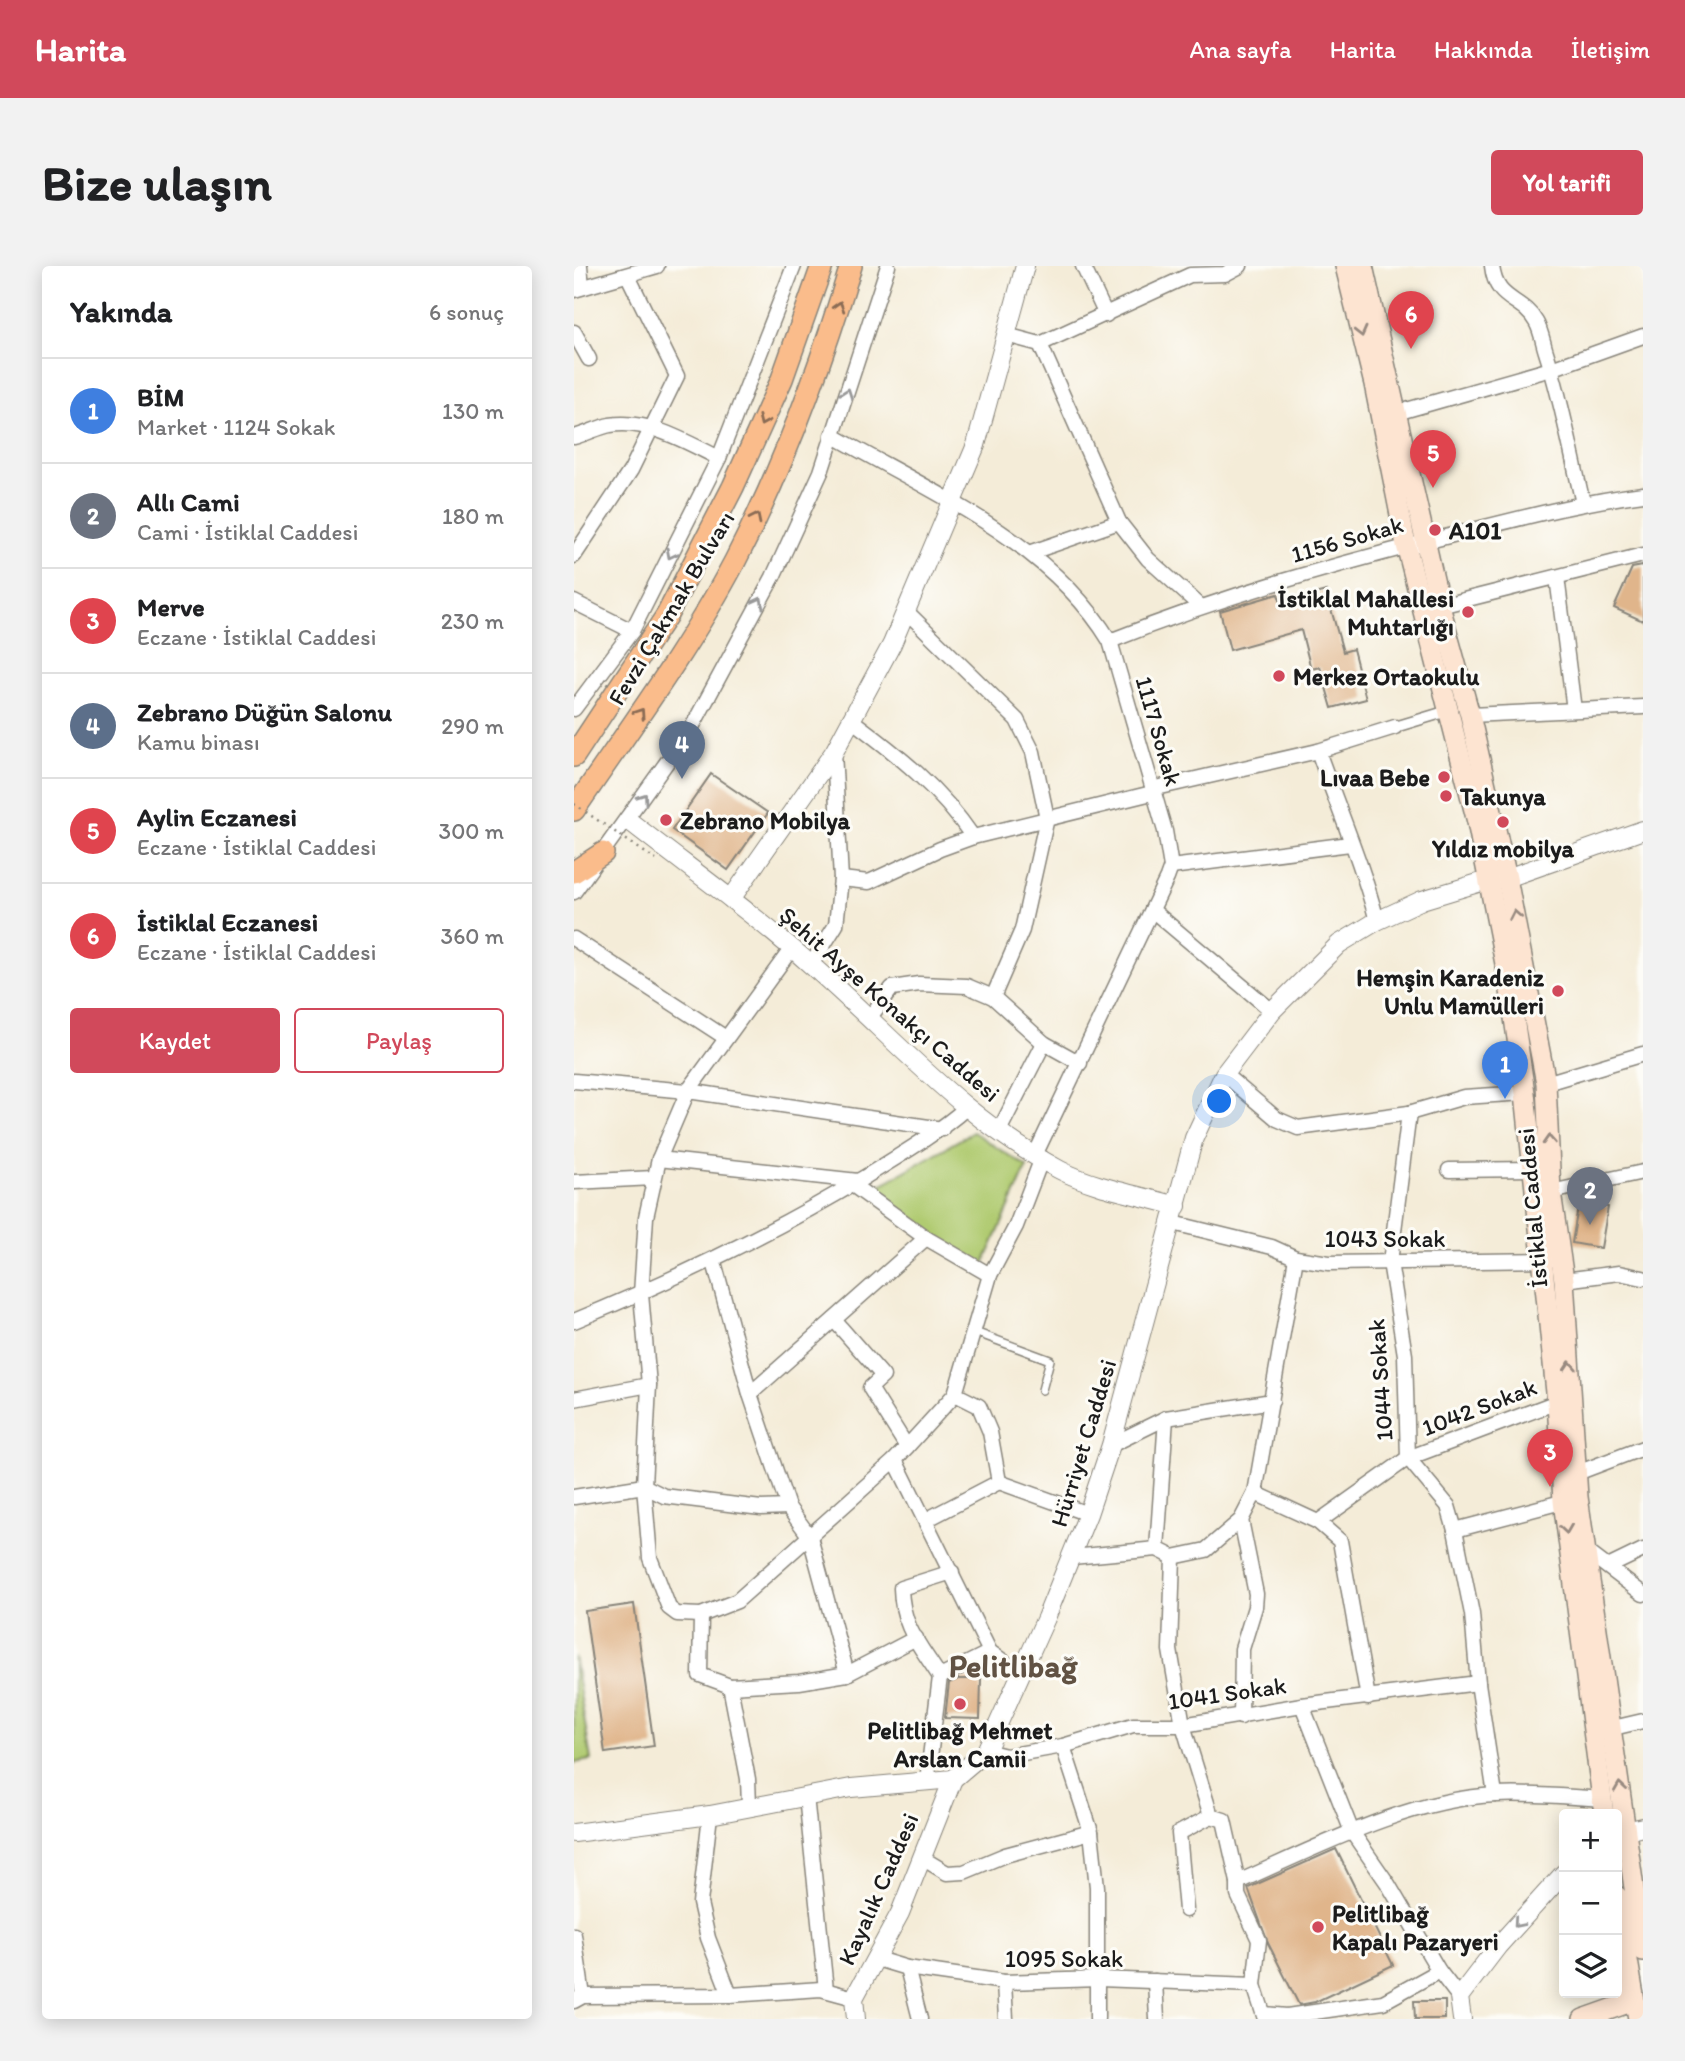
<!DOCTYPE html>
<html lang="tr">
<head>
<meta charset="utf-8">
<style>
	:root { --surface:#fff; --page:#f2f2f2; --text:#202124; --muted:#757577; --line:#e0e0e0; --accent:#d1495b }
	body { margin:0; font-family:Itim,sans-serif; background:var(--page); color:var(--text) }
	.controls { position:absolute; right:21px; bottom:21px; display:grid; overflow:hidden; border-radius:7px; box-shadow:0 4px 18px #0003 }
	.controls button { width:63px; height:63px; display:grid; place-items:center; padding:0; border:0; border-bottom:2px solid var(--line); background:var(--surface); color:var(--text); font:35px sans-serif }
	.you { position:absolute; left:646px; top:836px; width:24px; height:24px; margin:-18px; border:5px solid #fff; border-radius:50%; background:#1a73e8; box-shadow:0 0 0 10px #1a73e833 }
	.badge { display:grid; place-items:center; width:46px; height:46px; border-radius:50%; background:var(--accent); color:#fff; font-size:23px; font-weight:700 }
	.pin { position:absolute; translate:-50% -58px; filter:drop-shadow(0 2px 4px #0008) }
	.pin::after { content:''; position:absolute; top:37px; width:24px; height:21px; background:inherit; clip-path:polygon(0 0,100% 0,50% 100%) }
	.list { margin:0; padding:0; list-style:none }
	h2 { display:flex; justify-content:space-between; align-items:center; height:91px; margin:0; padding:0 28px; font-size:30px }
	h2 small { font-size:23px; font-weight:400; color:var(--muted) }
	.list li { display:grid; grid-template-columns:46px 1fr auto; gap:21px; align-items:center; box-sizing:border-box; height:105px; padding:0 28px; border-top:2px solid var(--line) }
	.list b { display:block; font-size:26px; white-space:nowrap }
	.list p { margin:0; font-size:23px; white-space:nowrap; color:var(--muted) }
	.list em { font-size:23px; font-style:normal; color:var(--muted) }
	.actions { display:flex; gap:14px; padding:21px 28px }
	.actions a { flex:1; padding:16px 0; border:2px solid var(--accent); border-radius:7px; text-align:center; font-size:24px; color:var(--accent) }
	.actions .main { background:var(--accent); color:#fff }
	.icon { flex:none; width:38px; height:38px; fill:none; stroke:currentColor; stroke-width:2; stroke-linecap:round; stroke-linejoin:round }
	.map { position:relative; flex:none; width:1069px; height:1753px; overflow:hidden; border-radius:7px }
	header { display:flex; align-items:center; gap:42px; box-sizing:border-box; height:98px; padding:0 35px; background:var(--accent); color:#fff }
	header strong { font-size:33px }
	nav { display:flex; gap:38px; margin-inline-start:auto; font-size:24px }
	.intro { display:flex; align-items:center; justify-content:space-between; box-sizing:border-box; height:168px; padding:0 42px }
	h1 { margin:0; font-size:49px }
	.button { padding:18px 32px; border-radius:7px; background:var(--accent); color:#fff; font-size:24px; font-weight:700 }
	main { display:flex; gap:42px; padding:0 42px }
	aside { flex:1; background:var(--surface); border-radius:7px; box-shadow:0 4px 18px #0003 }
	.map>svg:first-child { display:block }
	.green { fill:#b0cb71; stroke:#667446; stroke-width:2 }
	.building { fill:#e0b58b }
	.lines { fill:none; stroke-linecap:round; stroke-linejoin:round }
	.service-casing { stroke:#88847a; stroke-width:10 }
	.pedestrian-casing { stroke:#88847a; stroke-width:13 }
	.minor-casing { stroke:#88847a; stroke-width:17 }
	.tertiary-casing { stroke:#88847a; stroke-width:20 }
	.secondary-casing { stroke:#88847a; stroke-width:22 }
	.primary-casing { stroke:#88847a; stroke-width:24 }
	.service { stroke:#fff; stroke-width:7 }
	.pedestrian { stroke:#fff; stroke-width:10 }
	.minor { stroke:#fff; stroke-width:14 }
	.tertiary { stroke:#fff; stroke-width:18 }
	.secondary { stroke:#fde4d1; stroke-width:19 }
	.primary { stroke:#fabc8b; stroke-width:21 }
	.path-bridge { stroke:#88847a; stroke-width:2.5; stroke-dasharray:2 5; stroke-linecap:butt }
	.oneway { stroke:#8b6c54 }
	.oneway2 { stroke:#988a80 }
	.oneway3 { stroke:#999 }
	.poi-dot { fill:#d1495b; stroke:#fdfcf7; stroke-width:2.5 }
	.labels { text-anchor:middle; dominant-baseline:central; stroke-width:6; stroke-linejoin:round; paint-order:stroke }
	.poi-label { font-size:24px; font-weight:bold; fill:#1c1c1c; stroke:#fdfcf7; text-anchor:start }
	.street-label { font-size:24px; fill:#1c1c1c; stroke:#fdfcf7 }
	.district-label { font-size:32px; font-weight:bold; fill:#615243; stroke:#fdfcf7 }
</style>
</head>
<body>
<header>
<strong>Harita</strong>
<nav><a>Ana sayfa</a><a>Harita</a><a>Hakkında</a><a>İletişim</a></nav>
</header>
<div class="intro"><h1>Bize ulaşın</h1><a class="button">Yol tarifi</a></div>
<main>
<aside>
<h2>Yakında<small>6 sonuç</small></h2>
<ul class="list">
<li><span class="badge" style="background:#3f7fe0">1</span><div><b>BİM</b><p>Market · 1124 Sokak</p></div><em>130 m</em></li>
<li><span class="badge" style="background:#6b7280">2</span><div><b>Allı Cami</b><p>Cami · İstiklal Caddesi</p></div><em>180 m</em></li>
<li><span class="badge" style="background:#e0444e">3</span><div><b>Merve</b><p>Eczane · İstiklal Caddesi</p></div><em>230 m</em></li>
<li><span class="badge" style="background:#5c6f8a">4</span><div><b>Zebrano Düğün Salonu</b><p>Kamu binası</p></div><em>290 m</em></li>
<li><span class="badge" style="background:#e0444e">5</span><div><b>Aylin Eczanesi</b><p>Eczane · İstiklal Caddesi</p></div><em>300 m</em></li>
<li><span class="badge" style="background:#e0444e">6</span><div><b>İstiklal Eczanesi</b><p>Eczane · İstiklal Caddesi</p></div><em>360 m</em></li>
</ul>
<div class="actions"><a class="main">Kaydet</a><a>Paylaş</a></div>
</aside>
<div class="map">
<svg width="1069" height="1753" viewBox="0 0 1069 1753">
	<rect width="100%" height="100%" fill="#fdfcf7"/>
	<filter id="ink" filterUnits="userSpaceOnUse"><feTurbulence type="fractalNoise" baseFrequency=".0143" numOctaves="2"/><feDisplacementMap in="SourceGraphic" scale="14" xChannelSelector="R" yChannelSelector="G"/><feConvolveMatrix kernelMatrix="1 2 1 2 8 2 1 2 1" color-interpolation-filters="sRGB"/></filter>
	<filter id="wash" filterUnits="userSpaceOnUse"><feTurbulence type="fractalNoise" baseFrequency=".00686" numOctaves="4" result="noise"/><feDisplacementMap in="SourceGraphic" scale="28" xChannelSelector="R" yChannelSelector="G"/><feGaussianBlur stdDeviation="1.57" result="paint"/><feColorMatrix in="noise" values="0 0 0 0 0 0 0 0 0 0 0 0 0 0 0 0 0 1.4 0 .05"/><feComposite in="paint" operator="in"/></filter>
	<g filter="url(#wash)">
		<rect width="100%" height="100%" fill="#f4ecd8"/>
		<!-- green -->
		<g class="green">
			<path d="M 399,866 L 453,901 L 409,1000 L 353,965 L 300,923 Z"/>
			<path d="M 0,1391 L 17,1494 L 0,1497 Z"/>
		</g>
		<g id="blocks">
			<!-- building -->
			<g class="building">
				<path d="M 1069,300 L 1069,355 L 1040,342 L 1058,302 Z"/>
				<path d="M 752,325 L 769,386 L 779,383 L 792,433 L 758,442 L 746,401 L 737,403 L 727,364 L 656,384 L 646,345 L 704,328 L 707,337 Z"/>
				<path d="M 137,508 L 194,547 L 154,604 L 98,564 Z"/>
				<path d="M 1005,935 L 1034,941 L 1027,982 L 998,977 Z"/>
				<path d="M 60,1338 L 80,1480 L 31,1487 L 11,1345 Z"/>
				<path d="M 384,1413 L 407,1413 L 406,1453 L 371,1452 L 375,1417 Z"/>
				<path d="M 762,1583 L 819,1699 L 741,1736 L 725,1739 L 694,1677 L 674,1622 Z"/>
				<path d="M 840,1735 L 871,1735 L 871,1753 L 841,1753 Z"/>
			</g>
		</g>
	</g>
	<g filter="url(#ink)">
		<use href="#blocks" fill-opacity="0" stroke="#88847a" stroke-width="2"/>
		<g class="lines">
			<!-- service casing -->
			<g class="service-casing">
				<path id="service" d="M 398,1065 L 476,1094 L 468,1124"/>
			</g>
			<!-- pedestrian casing -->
			<g class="pedestrian-casing">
				<path id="pedestrian" d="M 821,461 L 874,445"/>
			</g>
			<!-- minor casing -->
			<g class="minor-casing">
				<g id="minor">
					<path d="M 6,0 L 8,20"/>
					<path d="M 509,0 L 532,49"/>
					<path d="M 918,0 C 922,37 947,30 962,56 C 967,64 969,77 972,86 C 988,135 997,187 1009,237"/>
					<path d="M 0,24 L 83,0"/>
					<path d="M 0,66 L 15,93"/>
					<path d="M 432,69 L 466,78 L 616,9 L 651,8 L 666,0"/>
					<path d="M 466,78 L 545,256 L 574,293 L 625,339"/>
					<path d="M 822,147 L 977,103 L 1069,70"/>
					<path d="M 258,169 C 357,226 475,275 536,375 L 591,565 L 597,601 L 593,612 L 462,887"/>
					<path d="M 0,171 C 12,168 25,161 36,159 C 75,153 112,176 145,192"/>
					<path d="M 458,286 L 545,256"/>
					<path d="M 0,290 L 57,204 L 103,110 L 54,10"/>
					<path d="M 983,311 L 1000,444"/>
					<path d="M 0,336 L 58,365"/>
					<path d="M 866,340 L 1069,289"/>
					<path d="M 333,346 L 443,454 L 459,486 L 473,552 L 448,664 L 419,731"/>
					<path d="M 536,375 C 651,329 766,297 887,267 C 947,252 1007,236 1069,228"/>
					<path d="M 0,443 L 58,365 L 145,192 L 220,0"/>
					<path d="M 896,449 L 1069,441"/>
					<path d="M 276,453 C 323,488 366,522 399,571"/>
					<path d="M 744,485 C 764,542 788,597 803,655"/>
					<path d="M 578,523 L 744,485 L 821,461"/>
					<path d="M 597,601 L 776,578"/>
					<path d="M 267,613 L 295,616 L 366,583 L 399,571 L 578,527"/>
					<path d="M 0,626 L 118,461 L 199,311 L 247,206 L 314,0"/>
					<path d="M 578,644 L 698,745"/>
					<path d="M 0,673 L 152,772"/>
					<path d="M 218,682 L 114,825 L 85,893 L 72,951 L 67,1028 L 75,1119 L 70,1220 L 76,1292 L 95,1342 L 103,1348 L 127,1349 L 163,1335 L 321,1194 L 381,1128 L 416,1009 L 442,960 L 468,892"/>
					<path d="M 237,699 L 262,659 L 267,613 L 260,486"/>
					<path d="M 296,751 L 318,722 L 345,718 L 393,720 L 419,731 L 470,777 L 506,797"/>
					<path d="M 650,808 L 703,853 L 724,862 L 835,847 L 890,831 L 951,827"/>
					<path d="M 0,815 L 114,825 L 368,863"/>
					<path d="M 972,817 L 1069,788"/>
					<path d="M 835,847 L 816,996 L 831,1089 L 834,1192 L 874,1240 L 881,1264 L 898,1348 L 904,1417 L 921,1529"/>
					<path d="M 425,865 L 470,777"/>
					<path d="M 85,893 L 284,915"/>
					<path d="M 875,904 L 959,903"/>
					<path d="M 0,916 L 80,912"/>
					<path d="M 280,920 L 352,972 L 416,1009"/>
					<path d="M 977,926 L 1069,906"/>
					<path d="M 599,957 L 698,981 L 722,992 L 755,997 L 975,994"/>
					<path d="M 140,996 L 176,1128 L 214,1241 L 236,1271 L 273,1408"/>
					<path d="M 990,1014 L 1045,1007 L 1069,1012"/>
					<path d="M 260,1054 L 309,1110 L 296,1122 L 333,1181"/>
					<path d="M 0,1055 C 102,1013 197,968 291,911 C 326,889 361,869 392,842"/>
					<path d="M 176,1128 L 352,972"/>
					<path d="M 0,1133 L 75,1119"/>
					<path d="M 537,1179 L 592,1152 L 698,1135"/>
					<path d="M 321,1194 L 416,1386 L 448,1408"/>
					<path d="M 1003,1207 L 1069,1182"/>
					<path d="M 425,1216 L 514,1248"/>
					<path d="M 681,1227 L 744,1256 L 766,1275 L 794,1432"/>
					<path d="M 0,1231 L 70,1220 L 90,1230 L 187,1242 L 214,1241"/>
					<path d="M 352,1254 L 425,1216 L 416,1166 L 405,1140 L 381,1128"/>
					<path d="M 744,1256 L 834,1192 L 983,1136 L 990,1141"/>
					<path d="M 881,1264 L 999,1233"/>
					<path d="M 583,1283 L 592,1152"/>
					<path d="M 1011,1284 L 1069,1328"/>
					<path d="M 498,1291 L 583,1283 L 599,1291 L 632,1284 L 667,1254 L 681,1227 L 722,992"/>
					<path d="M 599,1291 L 596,1384 L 609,1459 L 637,1550 L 650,1554 L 664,1616 L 664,1629 L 685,1674 L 680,1719 L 691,1753"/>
					<path d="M 1034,1301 L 1069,1284"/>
					<path d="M 378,1306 L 327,1322 C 328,1362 346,1379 366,1411 L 416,1386"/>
					<path d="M 127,1349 L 126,1409 L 156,1420 L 225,1416 L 273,1408 L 342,1372"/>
					<path d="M 156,1420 L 174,1513 L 175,1540"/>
					<path d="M 728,1439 L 778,1566 L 814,1618 L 865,1705 L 885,1731"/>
					<path d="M 667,1451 L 668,1383 L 681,1341 L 682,1328 L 667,1254"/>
					<path d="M 1039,1462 L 1069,1455"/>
					<path d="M 489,1480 L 517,1566 L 523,1621 L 523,1753"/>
					<path d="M 412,1485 L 432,1490 L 489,1480 L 559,1459 L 609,1459 L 728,1439 L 904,1417"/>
					<path d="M 353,1515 L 366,1411"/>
					<path d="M 232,1530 L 252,1724"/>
					<path d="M 136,1549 L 126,1637 L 134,1672 L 156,1729"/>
					<path d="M 348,1592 L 373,1607 L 390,1606 L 431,1589 L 517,1566"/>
					<path d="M 664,1616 C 743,1581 835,1533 922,1529 C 957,1527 994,1531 1029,1533"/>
					<path d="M 612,1644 L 605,1567 L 637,1550"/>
					<path d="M 0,1669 L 9,1730"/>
					<path d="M 303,1693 L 333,1702 L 430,1716 L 525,1713 L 680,1719"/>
					<path d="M 333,1702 L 346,1753"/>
					<path d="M 581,1715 L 583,1753"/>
					<path d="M 430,1716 L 432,1753"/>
					<path d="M 0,1735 L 9,1730 L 156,1729 L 247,1723 L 280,1732"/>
					<path d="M 690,1748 L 713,1750 L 809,1736 L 865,1705"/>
				</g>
			</g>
			<!-- tertiary casing -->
			<g class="tertiary-casing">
				<g id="tertiary">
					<path d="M 54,554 C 115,602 179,647 237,699 C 320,771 387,852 486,904 C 521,922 565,929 603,940"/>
					<path d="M 157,633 L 260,486 L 318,378 L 402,179 L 451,0"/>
					<path d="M 1052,1565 L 1069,1561"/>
					<path d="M 0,1567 L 136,1549 L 277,1522 L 379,1513 L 412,1485 L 472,1352 L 514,1248 L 537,1179 L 620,872 L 650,808 L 698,745 L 765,678 L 803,655 L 848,634 L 914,614 L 933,612 L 1069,564"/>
					<path d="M 282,1753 L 280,1732 L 326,1647 L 379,1513"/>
					<path d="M 888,1753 L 885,1731 L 924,1680 L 990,1607"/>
				</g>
			</g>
			<!-- secondary casing -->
			<g class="secondary-casing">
				<g id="secondary">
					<path d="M 771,0 L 800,118 L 832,279 L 903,556 L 935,718 L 951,827 L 983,1136 L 989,1235 L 1030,1548"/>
					<path d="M 789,0 L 866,340 L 896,449 L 933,612 L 972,817 L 977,926 L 990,1014 L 1004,1231 L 1069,1685"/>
					<path d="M 1043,1630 L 1064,1753"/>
					<path d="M 1009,1753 L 1060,1735"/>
				</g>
			</g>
			<!-- primary casing -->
			<g class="primary-casing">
				<g id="primary">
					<path d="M 0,490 L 93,349 L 159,221 L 208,113 L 248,0"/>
					<path d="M 0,544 C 55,463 115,382 161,295 C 210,200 246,102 277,0"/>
					<path d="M 0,606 L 29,587"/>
				</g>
			</g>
			<!-- service -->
			<use href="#service" class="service"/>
			<!-- pedestrian -->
			<use href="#pedestrian" class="pedestrian"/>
			<!-- minor -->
			<use href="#minor" class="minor"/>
			<!-- tertiary -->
			<use href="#tertiary" class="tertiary"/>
			<!-- secondary -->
			<use href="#secondary" class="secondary"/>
			<!-- primary -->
			<use href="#primary" class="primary"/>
			<!-- path-bridge -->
			<path class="path-bridge" d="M 0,538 L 82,594"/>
		</g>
		<!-- one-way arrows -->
		<defs><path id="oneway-chevron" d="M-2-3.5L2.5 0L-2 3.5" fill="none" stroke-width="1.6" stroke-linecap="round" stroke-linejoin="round" transform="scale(1.75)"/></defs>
		<g class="oneway">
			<use href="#oneway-chevron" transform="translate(265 40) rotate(-73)"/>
			<use href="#oneway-chevron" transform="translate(189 155) rotate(114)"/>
			<use href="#oneway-chevron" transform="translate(182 252) rotate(-64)"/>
			<use href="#oneway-chevron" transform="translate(66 447) rotate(-56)"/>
		</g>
		<g class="oneway2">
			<use href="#oneway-chevron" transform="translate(787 66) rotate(76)"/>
			<use href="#oneway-chevron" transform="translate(941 649) rotate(-101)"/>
			<use href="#oneway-chevron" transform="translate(975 874) rotate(-93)"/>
			<use href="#oneway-chevron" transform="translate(996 1100) rotate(-94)"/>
			<use href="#oneway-chevron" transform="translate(992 1263) rotate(82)"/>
			<use href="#oneway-chevron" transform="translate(1046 1521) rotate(-98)"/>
		</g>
		<g class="oneway3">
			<use href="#oneway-chevron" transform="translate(273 127) rotate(-70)"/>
			<use href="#oneway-chevron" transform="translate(97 288) rotate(117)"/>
			<use href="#oneway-chevron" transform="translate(185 336) rotate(-62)"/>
			<use href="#oneway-chevron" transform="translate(69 532) rotate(-55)"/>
			<use href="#oneway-chevron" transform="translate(944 1657) rotate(131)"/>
		</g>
	</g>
	<!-- markers -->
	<g class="poi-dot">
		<circle cx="861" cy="264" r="7"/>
		<circle cx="894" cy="346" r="7"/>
		<circle cx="705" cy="410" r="7"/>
		<circle cx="870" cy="511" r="7"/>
		<circle cx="872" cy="530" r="7"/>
		<circle cx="92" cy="554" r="7"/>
		<circle cx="929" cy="556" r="7"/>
		<circle cx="984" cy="725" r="7"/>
		<circle cx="386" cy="1438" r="7"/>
		<circle cx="744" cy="1661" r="7"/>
	</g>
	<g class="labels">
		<!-- poi labels -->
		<g class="poi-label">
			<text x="875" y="264">A101</text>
			<text x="880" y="332" text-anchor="end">İstiklal Mahallesi<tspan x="880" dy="28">Muhtarlığı</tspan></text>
			<text x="719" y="410">Merkez Ortaokulu</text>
			<text x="856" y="511" text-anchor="end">Lıvaa Bebe</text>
			<text x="886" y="530">Takunya</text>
			<text x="106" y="554">Zebrano Mobilya</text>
			<text x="929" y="582" text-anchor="middle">Yıldız mobilya</text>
			<text x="970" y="711" text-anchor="end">Hemşin Karadeniz<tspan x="970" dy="28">Unlu Mamülleri</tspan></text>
			<text x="386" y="1464" text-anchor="middle">Pelitlibağ Mehmet<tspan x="386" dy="28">Arslan Camii</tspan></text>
			<text x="758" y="1647">Pelitlibağ<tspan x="758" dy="28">Kapalı Pazaryeri</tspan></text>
		</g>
		<!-- street labels -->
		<g class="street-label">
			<text transform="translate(773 273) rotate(-16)">1156 Sokak</text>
			<text transform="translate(97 342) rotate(-59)">Fevzi Çakmak Bulvarı</text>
			<text transform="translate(585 465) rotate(74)">1117 Sokak</text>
			<text transform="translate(316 738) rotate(41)">Şehit Ayşe Konakçı Caddesi</text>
			<text transform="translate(958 942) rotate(-95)">İstiklal Caddesi</text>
			<text x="811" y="972">1043 Sokak</text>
			<text transform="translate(806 1114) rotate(-94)">1044 Sokak</text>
			<text transform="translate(905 1141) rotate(-21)">1042 Sokak</text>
			<text transform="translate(509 1177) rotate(-73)">Hürriyet Caddesi</text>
			<text transform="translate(653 1427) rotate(-8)">1041 Sokak</text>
			<text transform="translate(304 1623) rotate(-66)">Kayalık Caddesi</text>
			<text x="490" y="1692">1095 Sokak</text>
		</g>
		<!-- district labels -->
		<g class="district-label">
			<text x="439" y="1400">Pelitlibağ</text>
		</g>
	</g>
</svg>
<div class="controls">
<button>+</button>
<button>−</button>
<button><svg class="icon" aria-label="layers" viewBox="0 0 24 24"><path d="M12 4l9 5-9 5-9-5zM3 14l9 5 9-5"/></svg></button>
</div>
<div class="you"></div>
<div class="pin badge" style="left:931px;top:833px;background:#3f7fe0">1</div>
<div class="pin badge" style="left:1016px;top:959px;background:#6b7280">2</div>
<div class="pin badge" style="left:976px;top:1221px;background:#e0444e">3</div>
<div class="pin badge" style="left:108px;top:513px;background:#5c6f8a">4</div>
<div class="pin badge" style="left:859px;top:222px;background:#e0444e">5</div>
<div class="pin badge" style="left:837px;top:83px;background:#e0444e">6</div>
</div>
</main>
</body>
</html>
